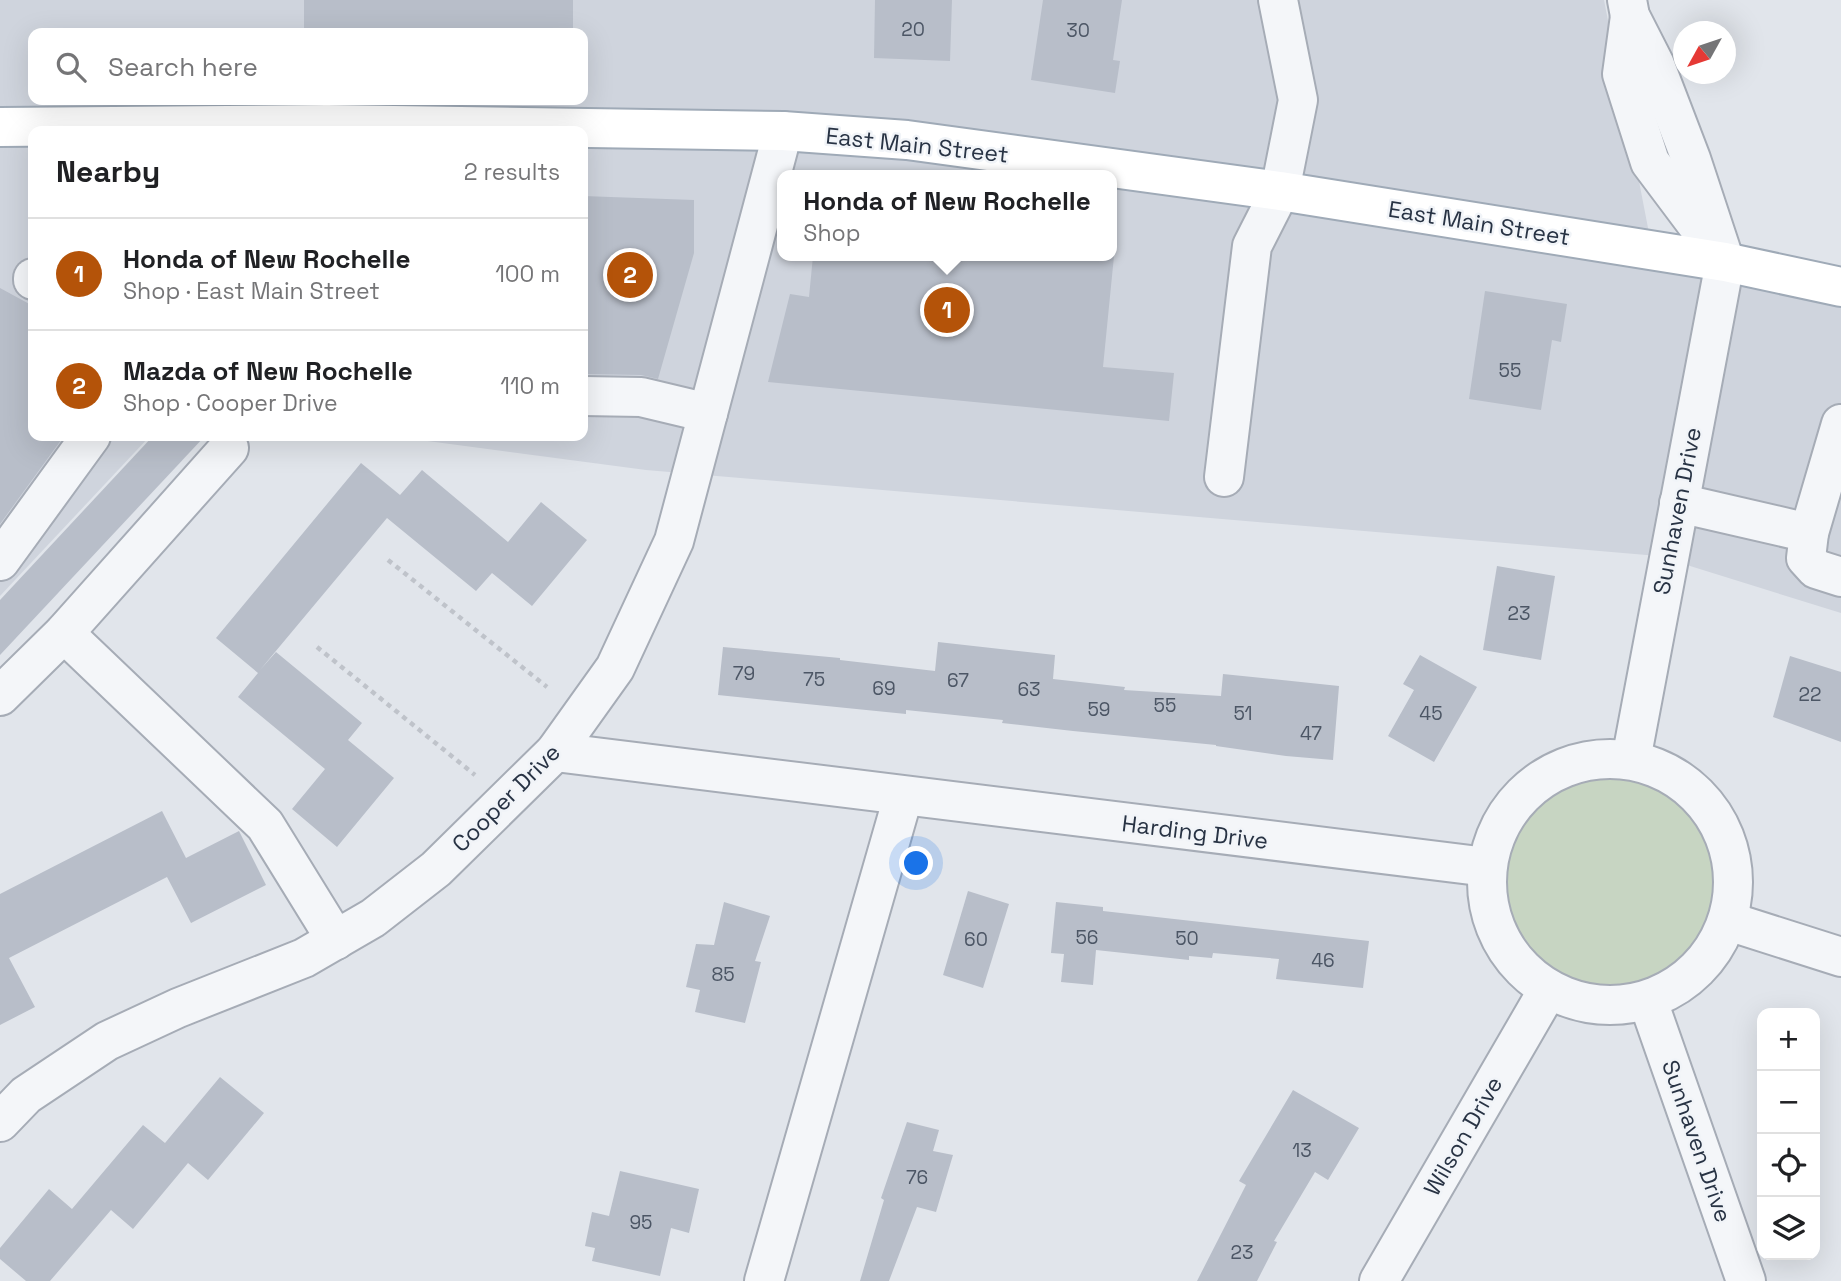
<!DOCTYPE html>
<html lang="en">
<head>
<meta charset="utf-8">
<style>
	:root { --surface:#fff; --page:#f6f6f6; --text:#202124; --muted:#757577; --line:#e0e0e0; --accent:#b45309 }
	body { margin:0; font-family:"Space Grotesk",sans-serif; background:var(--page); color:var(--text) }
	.controls { position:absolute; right:21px; bottom:21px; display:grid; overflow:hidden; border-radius:14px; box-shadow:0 7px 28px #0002 }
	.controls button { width:63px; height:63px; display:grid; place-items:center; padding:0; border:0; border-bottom:2px solid var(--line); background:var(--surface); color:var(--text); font:35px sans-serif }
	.compass { position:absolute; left:1673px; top:21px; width:63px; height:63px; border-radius:50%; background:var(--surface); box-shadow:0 7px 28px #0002; rotate:230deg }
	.you { position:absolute; left:917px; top:864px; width:24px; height:24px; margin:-18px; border:5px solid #fff; border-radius:50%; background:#1a73e8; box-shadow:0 0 0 10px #1a73e833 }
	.badge { display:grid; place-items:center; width:46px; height:46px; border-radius:50%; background:var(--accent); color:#fff; font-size:23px; font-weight:700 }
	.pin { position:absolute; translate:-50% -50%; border:4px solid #fff; box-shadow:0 2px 7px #0006 }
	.popup { position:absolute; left:777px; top:170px; width:340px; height:91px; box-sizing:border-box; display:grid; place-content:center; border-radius:14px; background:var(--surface); filter:drop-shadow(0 2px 5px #0005); font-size:23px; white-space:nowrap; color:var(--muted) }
	.popup b { font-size:26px; color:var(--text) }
	.popup::after { content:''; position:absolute; left:50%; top:100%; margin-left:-14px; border:14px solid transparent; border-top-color:var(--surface) }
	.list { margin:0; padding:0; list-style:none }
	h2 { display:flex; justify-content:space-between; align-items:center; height:91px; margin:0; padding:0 28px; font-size:30px }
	h2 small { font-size:23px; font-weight:400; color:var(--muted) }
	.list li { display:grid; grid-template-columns:46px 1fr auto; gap:21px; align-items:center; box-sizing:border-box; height:112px; padding:0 28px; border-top:2px solid var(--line) }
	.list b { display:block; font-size:26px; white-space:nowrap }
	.list p { margin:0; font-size:23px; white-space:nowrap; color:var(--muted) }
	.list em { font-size:23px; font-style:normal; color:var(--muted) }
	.icon { flex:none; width:38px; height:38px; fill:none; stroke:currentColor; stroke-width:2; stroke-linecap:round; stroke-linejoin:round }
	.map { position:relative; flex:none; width:1841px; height:1281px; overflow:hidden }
	.search { position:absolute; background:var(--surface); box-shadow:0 7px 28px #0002; left:28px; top:28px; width:560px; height:77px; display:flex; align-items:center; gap:18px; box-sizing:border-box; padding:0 24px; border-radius:14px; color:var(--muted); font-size:26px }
	.panel { position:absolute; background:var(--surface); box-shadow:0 7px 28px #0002; left:28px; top:126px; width:560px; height:315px; border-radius:14px }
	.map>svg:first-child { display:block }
	.built { fill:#cfd4dd; fill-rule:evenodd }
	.green { fill:#c7d5c2 }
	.building { fill:#b8bec9 }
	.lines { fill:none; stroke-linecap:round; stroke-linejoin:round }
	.minor-casing { stroke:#a6acb6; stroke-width:42 }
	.major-casing { stroke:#9faab7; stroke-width:42 }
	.path { stroke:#bfc3ca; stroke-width:4.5; stroke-dasharray:5 5; stroke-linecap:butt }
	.minor { stroke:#f4f6f9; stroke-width:38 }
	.major { stroke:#fff; stroke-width:38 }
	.labels { text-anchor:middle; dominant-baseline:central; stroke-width:5; stroke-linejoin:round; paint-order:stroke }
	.number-label { font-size:19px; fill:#4c5665 }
	.street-label { font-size:23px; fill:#283344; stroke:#f1f4f8 }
</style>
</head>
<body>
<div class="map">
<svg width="1841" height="1281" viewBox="0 0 1841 1281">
	<rect width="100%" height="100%" fill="#e1e5eb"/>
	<!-- built -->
	<path class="built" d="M 0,0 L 1604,0 L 1649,233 L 1841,270 L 1841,613 L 1658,556 L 646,470 L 390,436 L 583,436 L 583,131 L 33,131 L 33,436 L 150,436 L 0,596 ZM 33,33 L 583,33 L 583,100 L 33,100 ZM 782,175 L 1112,175 L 1112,256 L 782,256 Z"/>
	<!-- green -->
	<circle class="green" cx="1607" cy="884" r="110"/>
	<!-- building -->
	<g class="building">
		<rect x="304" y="0" width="269" height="33"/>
		<path d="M 875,0 L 952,0 L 950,61 L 874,58 Z"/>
		<path d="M 1043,0 L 1122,0 L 1113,60 L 1120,61 L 1115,93 L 1031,80 Z"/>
		<path d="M 583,196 L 694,200 L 694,253 L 658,379 L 641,375 L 583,374 Z"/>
		<path d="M 813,256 L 1114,256 L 1103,367 L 1174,373 L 1169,421 L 768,382 L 790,294 L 809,297 Z"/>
		<path d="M 0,288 L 33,306 L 33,436 L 64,436 L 0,524 Z"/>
		<path d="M 1485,291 L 1567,304 L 1561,342 L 1552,340 L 1541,410 L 1469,399 Z"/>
		<path d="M 153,436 L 205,436 L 0,655 L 0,600 Z"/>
		<path d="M 361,463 L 400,495 L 422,470 L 508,542 L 541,502 L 587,540 L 532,606 L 492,573 L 476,591 L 387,518 L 260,670 L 276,652 L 362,723 L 348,740 L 394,778 L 337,847 L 292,809 L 325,769 L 238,697 L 258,673 L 216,638 Z"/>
		<path d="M 1497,566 L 1555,576 L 1541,660 L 1483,650 Z"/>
		<path d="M 938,642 L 1055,655 L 1053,679 L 1125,687 L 1124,690 L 1221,696 L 1223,674 L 1339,686 L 1333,760 L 1286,756 L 1216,746 L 1216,745 L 1073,731 L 1002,723 L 1003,720 L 906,710 L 906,714 L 718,695 L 723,647 L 840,658 L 840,660 L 935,671 Z"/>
		<path d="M 1420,655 L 1477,687 L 1434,762 L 1388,736 L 1414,690 L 1403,684 Z"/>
		<path d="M 1790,656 L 1841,672 L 1841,742 L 1773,717 Z"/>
		<path d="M 162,811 L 186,858 L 239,831 L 266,885 L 191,923 L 167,877 L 9,958 L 35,1007 L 0,1025 L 0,894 Z"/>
		<path d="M 968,891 L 1009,904 L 983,988 L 943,975 Z"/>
		<path d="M 724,902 L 770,916 L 755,961 L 761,962 L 745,1023 L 695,1012 L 700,990 L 686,987 L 696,944 L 714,945 Z"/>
		<path d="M 1056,902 L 1103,907 L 1103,911 L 1369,941 L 1363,988 L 1276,979 L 1279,959 L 1213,953 L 1212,958 L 1189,956 L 1189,960 L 1096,950 L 1093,985 L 1061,982 L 1064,954 L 1051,953 Z"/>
		<path d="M 220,1077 L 264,1113 L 208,1180 L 188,1163 L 133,1229 L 111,1210 L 50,1281 L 26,1281 L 0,1259 L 0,1248 L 49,1189 L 72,1209 L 143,1125 L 165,1143 Z"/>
		<path d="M 1293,1090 L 1359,1128 L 1328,1180 L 1315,1172 L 1274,1241 L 1277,1242 L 1257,1281 L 1197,1281 L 1246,1185 L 1239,1181 Z"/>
		<path d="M 907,1122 L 939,1130 L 933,1151 L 953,1155 L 936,1212 L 917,1207 L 889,1281 L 860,1281 L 884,1200 L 881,1198 Z"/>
		<path d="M 620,1171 L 699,1189 L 689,1233 L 671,1228 L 660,1276 L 592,1261 L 595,1248 L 585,1246 L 592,1212 L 609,1216 Z"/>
	</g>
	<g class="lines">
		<!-- minor casing -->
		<g class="minor-casing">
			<g id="minor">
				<path d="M 1627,0 L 1630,16 L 1655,65 L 1691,159 L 1725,262 L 1631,760"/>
				<path d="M 1630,16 L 1622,74 L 1650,162 L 1707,238"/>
				<path d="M 33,278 L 33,280"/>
				<path d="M 583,396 L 641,397 L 708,413"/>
				<path d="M 1841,424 L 1809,533 L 1806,558 L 1816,569 L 1841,577"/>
				<path d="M 1224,477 L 1252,246 L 1280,191 L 1298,100 L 1278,0"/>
				<path d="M 1679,503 L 1809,533"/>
				<path d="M 0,561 L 91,436"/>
				<path d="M 64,633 L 265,825 L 336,940"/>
				<path d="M 0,696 L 64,633 L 229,448"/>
				<path d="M 555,752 L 1487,867"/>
				<circle cx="1610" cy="882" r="123"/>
				<path d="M 1728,921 L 1841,957"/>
				<path d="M 1648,1001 L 1746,1281"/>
				<path d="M 0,1122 L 26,1095 L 107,1041 L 178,1008 L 304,958 L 373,918 L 436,869 L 555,752 L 615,668 L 674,541 L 783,131"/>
				<path d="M 764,1281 L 903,797"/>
				<path d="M 1379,1281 L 1548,990"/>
			</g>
		</g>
		<!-- major casing -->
		<g class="major-casing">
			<path id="major" d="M 0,127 L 327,124 L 783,131 L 907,140 L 1280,191 L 1725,262 L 1841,287"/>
		</g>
		<!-- path -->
		<g class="path">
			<path d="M 388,560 L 547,687"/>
			<path d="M 317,647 L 475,775"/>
		</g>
		<!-- minor -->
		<use href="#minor" class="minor"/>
		<!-- major -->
		<use href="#major" class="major"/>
	</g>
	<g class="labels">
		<!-- number labels -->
		<g class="number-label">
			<text x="913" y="29">20</text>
			<text x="1078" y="30">30</text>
			<text x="1510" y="370">55</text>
			<text x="1519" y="613">23</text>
			<text x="744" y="673">79</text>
			<text x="814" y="679">75</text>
			<text x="958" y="680">67</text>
			<text x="884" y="688">69</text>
			<text x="1029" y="689">63</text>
			<text x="1810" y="694">22</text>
			<text x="1165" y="705">55</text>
			<text x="1099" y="709">59</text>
			<text x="1243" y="713">51</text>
			<text x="1431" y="713">45</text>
			<text x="1311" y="733">47</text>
			<text x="1087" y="937">56</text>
			<text x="1187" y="938">50</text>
			<text x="976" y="939">60</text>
			<text x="1323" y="960">46</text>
			<text x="723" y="974">85</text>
			<text x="1302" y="1150">13</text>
			<text x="917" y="1177">76</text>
			<text x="641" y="1222">95</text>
			<text x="1242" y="1252">23</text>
		</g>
		<!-- street labels -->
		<g class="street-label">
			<text transform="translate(917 145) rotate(6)">East Main Street</text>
			<text transform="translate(1479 223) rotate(9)">East Main Street</text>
			<text transform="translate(1677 511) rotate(-79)">Sunhaven Drive</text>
			<text transform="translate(506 798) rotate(-45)">Cooper Drive</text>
			<text transform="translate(1195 832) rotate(7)">Harding Drive</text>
			<text transform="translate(1463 1136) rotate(-60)">Wilson Drive</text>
			<text transform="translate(1697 1141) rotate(71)">Sunhaven Drive</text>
		</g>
	</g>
</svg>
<div class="controls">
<button>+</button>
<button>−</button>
<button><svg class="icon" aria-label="locate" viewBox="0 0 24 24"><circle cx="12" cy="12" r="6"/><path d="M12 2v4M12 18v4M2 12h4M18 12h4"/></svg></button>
<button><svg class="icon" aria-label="layers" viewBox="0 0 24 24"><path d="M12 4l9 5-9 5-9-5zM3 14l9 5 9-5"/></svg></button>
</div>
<svg class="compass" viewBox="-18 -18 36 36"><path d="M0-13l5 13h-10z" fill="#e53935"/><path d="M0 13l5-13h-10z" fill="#757577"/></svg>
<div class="you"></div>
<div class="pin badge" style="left:947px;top:310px">1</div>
<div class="popup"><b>Honda of New Rochelle</b>Shop</div>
<div class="pin badge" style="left:630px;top:275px">2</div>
<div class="search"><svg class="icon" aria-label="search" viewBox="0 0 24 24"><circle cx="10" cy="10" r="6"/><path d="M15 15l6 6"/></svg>Search here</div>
<section class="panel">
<h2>Nearby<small>2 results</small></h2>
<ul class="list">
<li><span class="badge">1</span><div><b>Honda of New Rochelle</b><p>Shop · East Main Street</p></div><em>100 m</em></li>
<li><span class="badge">2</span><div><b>Mazda of New Rochelle</b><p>Shop · Cooper Drive</p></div><em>110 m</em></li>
</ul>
</section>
</div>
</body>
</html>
